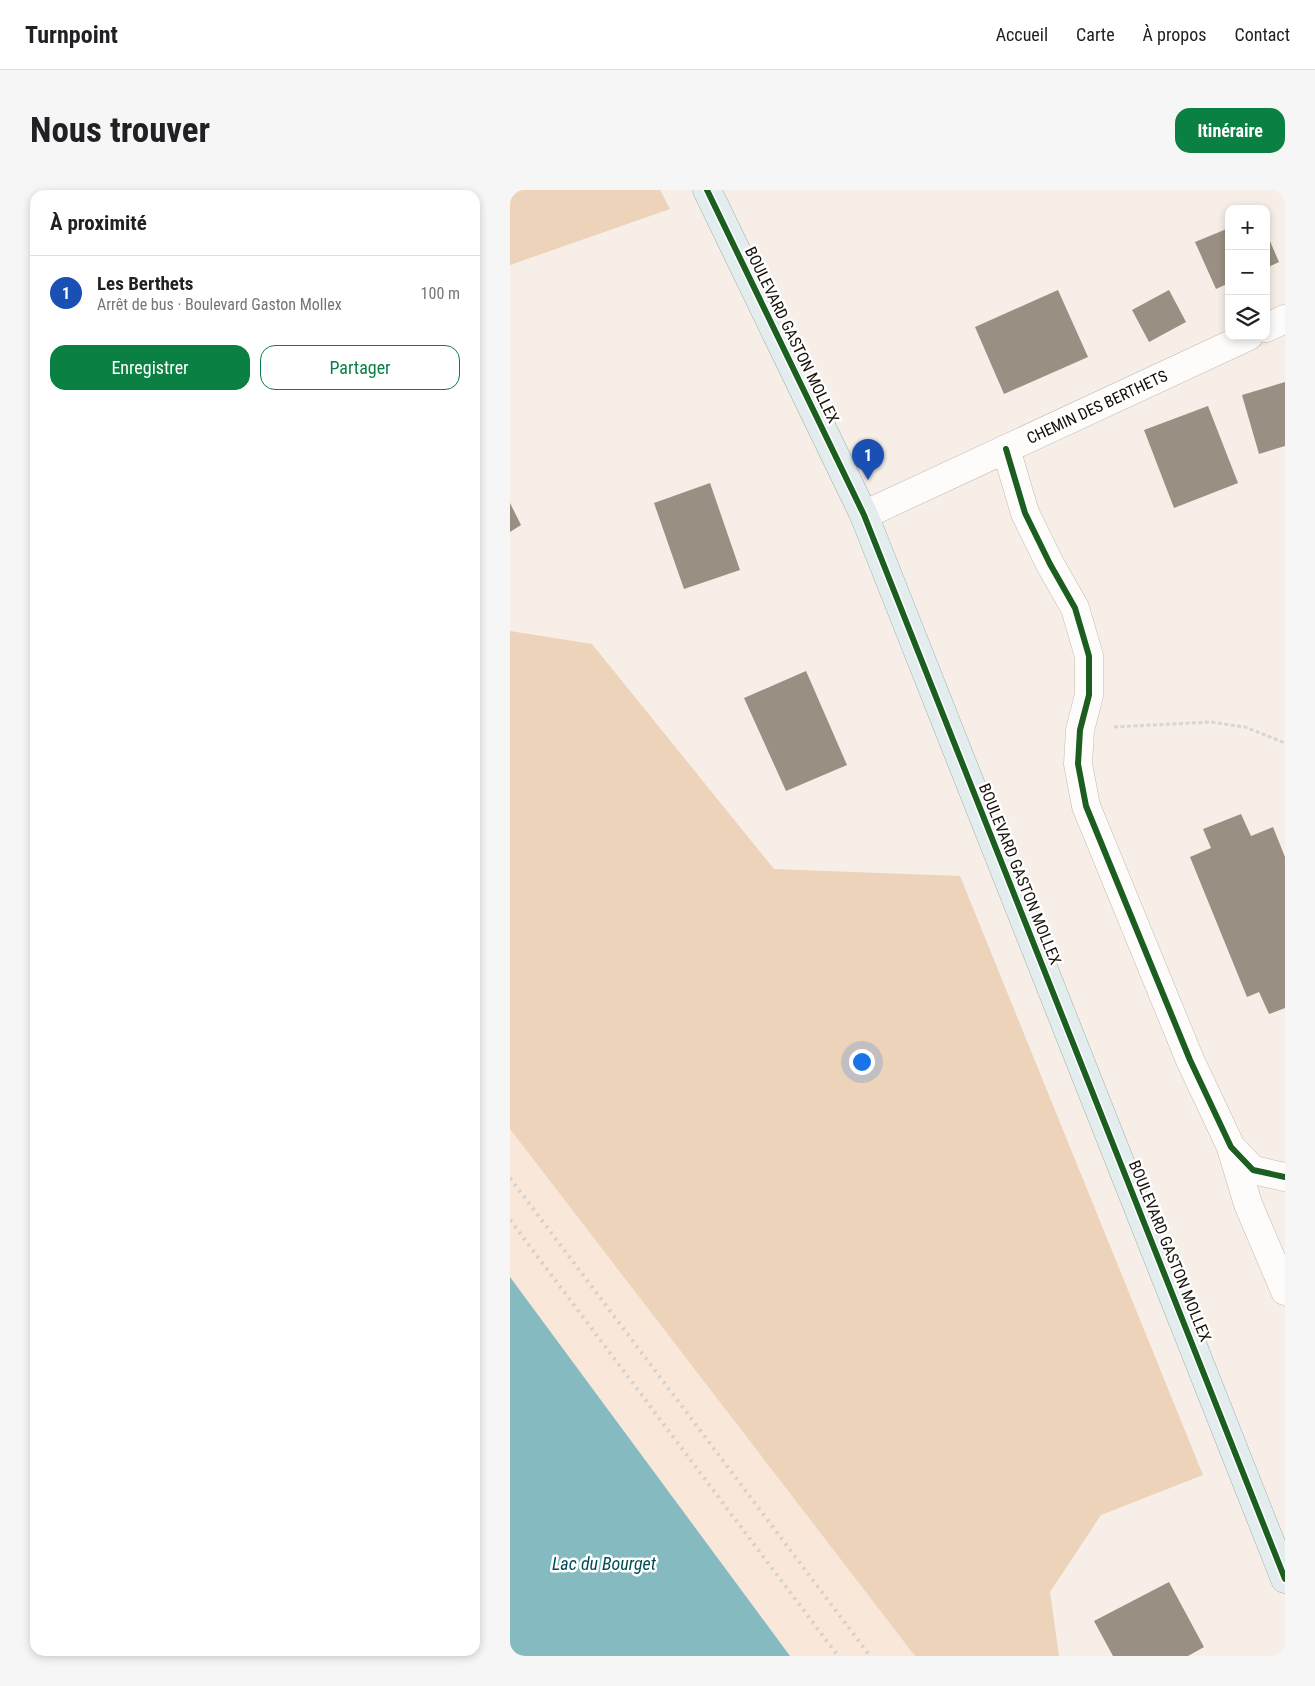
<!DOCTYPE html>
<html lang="fr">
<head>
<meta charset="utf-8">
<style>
	:root { --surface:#fff; --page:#f6f6f6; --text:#202124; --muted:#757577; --line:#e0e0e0; --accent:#0b8043 }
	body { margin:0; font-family:"Roboto Condensed",sans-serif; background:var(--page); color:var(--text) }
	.controls { position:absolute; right:15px; top:15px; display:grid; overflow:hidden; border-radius:10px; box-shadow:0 2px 8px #0003 }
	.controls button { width:45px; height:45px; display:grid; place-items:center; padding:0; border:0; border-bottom:1px solid var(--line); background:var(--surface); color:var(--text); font:25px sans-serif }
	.you { position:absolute; left:351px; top:871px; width:18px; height:18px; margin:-12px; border:4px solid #fff; border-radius:50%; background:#1a73e8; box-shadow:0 0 0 8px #1a73e833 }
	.badge { display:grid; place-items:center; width:32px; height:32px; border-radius:50%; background:var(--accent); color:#fff; font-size:16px; font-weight:700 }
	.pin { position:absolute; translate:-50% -41px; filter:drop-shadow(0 1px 2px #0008) }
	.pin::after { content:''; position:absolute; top:26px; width:18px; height:15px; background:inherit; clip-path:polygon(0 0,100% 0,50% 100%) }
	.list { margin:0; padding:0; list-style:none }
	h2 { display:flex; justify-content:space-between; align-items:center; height:65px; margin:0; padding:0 20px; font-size:21px }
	h2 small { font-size:16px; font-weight:400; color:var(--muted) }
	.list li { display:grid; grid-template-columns:32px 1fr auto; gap:15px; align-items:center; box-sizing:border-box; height:75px; padding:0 20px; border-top:1px solid var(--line) }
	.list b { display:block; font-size:19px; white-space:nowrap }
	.list p { margin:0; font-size:16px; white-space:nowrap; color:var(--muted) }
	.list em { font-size:16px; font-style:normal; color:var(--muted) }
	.actions { display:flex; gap:10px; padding:15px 20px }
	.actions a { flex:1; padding:11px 0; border:1px solid var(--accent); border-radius:15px; text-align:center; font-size:18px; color:var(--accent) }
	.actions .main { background:var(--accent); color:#fff }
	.icon { flex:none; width:28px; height:28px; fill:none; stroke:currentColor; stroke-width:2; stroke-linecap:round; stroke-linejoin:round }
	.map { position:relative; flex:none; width:775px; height:1466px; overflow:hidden; border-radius:15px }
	header { display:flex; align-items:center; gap:30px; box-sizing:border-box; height:70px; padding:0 25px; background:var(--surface); border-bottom:1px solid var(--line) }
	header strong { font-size:24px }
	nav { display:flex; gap:28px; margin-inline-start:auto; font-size:18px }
	.intro { display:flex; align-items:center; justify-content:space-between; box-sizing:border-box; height:120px; padding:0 30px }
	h1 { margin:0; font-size:35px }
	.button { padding:12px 22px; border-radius:15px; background:var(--accent); color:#fff; font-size:18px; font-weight:700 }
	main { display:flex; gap:30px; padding:0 30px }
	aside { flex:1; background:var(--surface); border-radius:15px; box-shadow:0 2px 8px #0003 }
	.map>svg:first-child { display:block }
	.built { fill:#f9e8d9 }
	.green { fill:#edd3b9 }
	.water { fill:#85bac0 }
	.building { fill:#9a8f83 }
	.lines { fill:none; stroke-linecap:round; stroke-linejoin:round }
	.minor-casing { stroke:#c2bab3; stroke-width:29 }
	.primary-casing { stroke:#a0afae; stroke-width:29 }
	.path { stroke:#d8d5d3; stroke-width:3; stroke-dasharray:4 2.5; stroke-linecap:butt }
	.minor { stroke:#fefcfb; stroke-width:28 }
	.primary { stroke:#e3edee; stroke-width:28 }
	.rail { stroke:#d4d2d0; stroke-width:4; stroke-dasharray:2.5 5; stroke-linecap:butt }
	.cycleway-casing { stroke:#fefefe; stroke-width:9 }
	.cycleway { stroke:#1b5e20; stroke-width:6 }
	.labels { text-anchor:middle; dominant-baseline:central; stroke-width:5; stroke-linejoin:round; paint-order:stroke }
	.street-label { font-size:16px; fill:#19110a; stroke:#fefefe }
	.water-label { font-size:18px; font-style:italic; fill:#004c55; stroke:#fefefe }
</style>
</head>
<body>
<header>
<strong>Turnpoint</strong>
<nav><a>Accueil</a><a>Carte</a><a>À propos</a><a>Contact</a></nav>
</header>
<div class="intro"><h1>Nous trouver</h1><a class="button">Itinéraire</a></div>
<main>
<aside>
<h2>À proximité<small></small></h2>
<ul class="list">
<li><span class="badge" style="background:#1a4fb4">1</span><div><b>Les Berthets</b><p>Arrêt de bus · Boulevard Gaston Mollex</p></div><em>100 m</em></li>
</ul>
<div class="actions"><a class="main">Enregistrer</a><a>Partager</a></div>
</aside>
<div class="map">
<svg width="775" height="1466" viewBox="0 0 775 1466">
	<rect width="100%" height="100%" fill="#f6eee7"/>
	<!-- built -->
	<path class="built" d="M 0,939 L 405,1466 L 280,1466 L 0,1087 Z"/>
	<!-- green -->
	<g class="green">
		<path d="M 0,0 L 150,0 L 160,19 L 0,75 Z"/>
		<path d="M 0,441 L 82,454 L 264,679 L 450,686 L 693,1285 L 591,1325 L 540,1402 L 549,1466 L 405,1466 L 0,939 Z"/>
	</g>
	<!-- water -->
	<path class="water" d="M 0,1087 L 280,1466 L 0,1466 Z"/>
	<!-- building -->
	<g class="building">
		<path d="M 719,38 L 719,93 L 706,99 L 685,52 Z"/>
		<path d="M 756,42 L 769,72 L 756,78 Z"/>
		<path d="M 548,100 L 578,167 L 494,204 L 465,137 Z"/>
		<path d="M 659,100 L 676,132 L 639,152 L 622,120 Z"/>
		<path d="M 775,192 L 775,256 L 749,264 L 732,205 Z"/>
		<path d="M 698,216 L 728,293 L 664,318 L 634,240 Z"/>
		<path d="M 200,293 L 230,380 L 174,399 L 144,313 Z"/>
		<path d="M 0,313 L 11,335 L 0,342 Z"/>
		<path d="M 296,481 L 337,575 L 276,601 L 234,508 Z"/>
		<path d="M 731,624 L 741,646 L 763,637 L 775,667 L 775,818 L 759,824 L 749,802 L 737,807 L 680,667 L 701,658 L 693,639 Z"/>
		<path d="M 659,1392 L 694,1457 L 678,1466 L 603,1466 L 584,1431 Z"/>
	</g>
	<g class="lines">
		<!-- minor casing -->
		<g class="minor-casing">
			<g id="minor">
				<path d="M 756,138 L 775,129"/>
				<path d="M 496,259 L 515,323 L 540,374 L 565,418 L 579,466 L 579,505 L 570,540 L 568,574 L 576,616 L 680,870 L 721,957 L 743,980 L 775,987"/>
				<path d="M 354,325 L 739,146"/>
				<path d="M 722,961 L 738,1014 L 775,1101"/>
			</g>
		</g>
		<!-- primary casing -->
		<g class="primary-casing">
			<path id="primary" d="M 197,0 L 354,325 L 775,1389"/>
		</g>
		<!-- path -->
		<path class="path" d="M 604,537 L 701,532 L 735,537 L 775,553"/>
		<!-- minor -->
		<use href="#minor" class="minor"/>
		<!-- primary -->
		<use href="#primary" class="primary"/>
		<!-- rail -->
		<g class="rail">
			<path d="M 0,988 L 360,1466"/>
			<path d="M 0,1030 L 328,1466"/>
		</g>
		<!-- cycleway casing -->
		<g class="cycleway-casing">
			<g id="cycleway">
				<path d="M 197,0 L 354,325 L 775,1389"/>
				<path d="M 496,259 L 515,323 L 540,374 L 565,418 L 579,466 L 579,505 L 570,540 L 568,574 L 576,616 L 680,870 L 721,957 L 743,980 L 775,987"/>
			</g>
		</g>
		<!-- cycleway -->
		<use href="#cycleway" class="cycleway"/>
	</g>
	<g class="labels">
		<!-- street labels -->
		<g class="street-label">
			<text transform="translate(282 145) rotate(64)">BOULEVARD GASTON MOLLEX</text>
			<text transform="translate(587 217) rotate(-25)">CHEMIN DES BERTHETS</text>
			<text transform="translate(510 684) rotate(68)">BOULEVARD GASTON MOLLEX</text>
			<text transform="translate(660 1061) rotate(68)">BOULEVARD GASTON MOLLEX</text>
		</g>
		<!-- water labels -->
		<g class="water-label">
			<text x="94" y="1373">Lac du Bourget</text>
		</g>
	</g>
</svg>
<div class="controls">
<button>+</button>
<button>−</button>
<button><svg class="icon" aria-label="layers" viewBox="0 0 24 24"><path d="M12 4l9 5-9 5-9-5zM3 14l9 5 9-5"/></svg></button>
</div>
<div class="you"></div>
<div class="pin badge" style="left:358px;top:290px;background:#1a4fb4">1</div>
</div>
</main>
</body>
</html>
